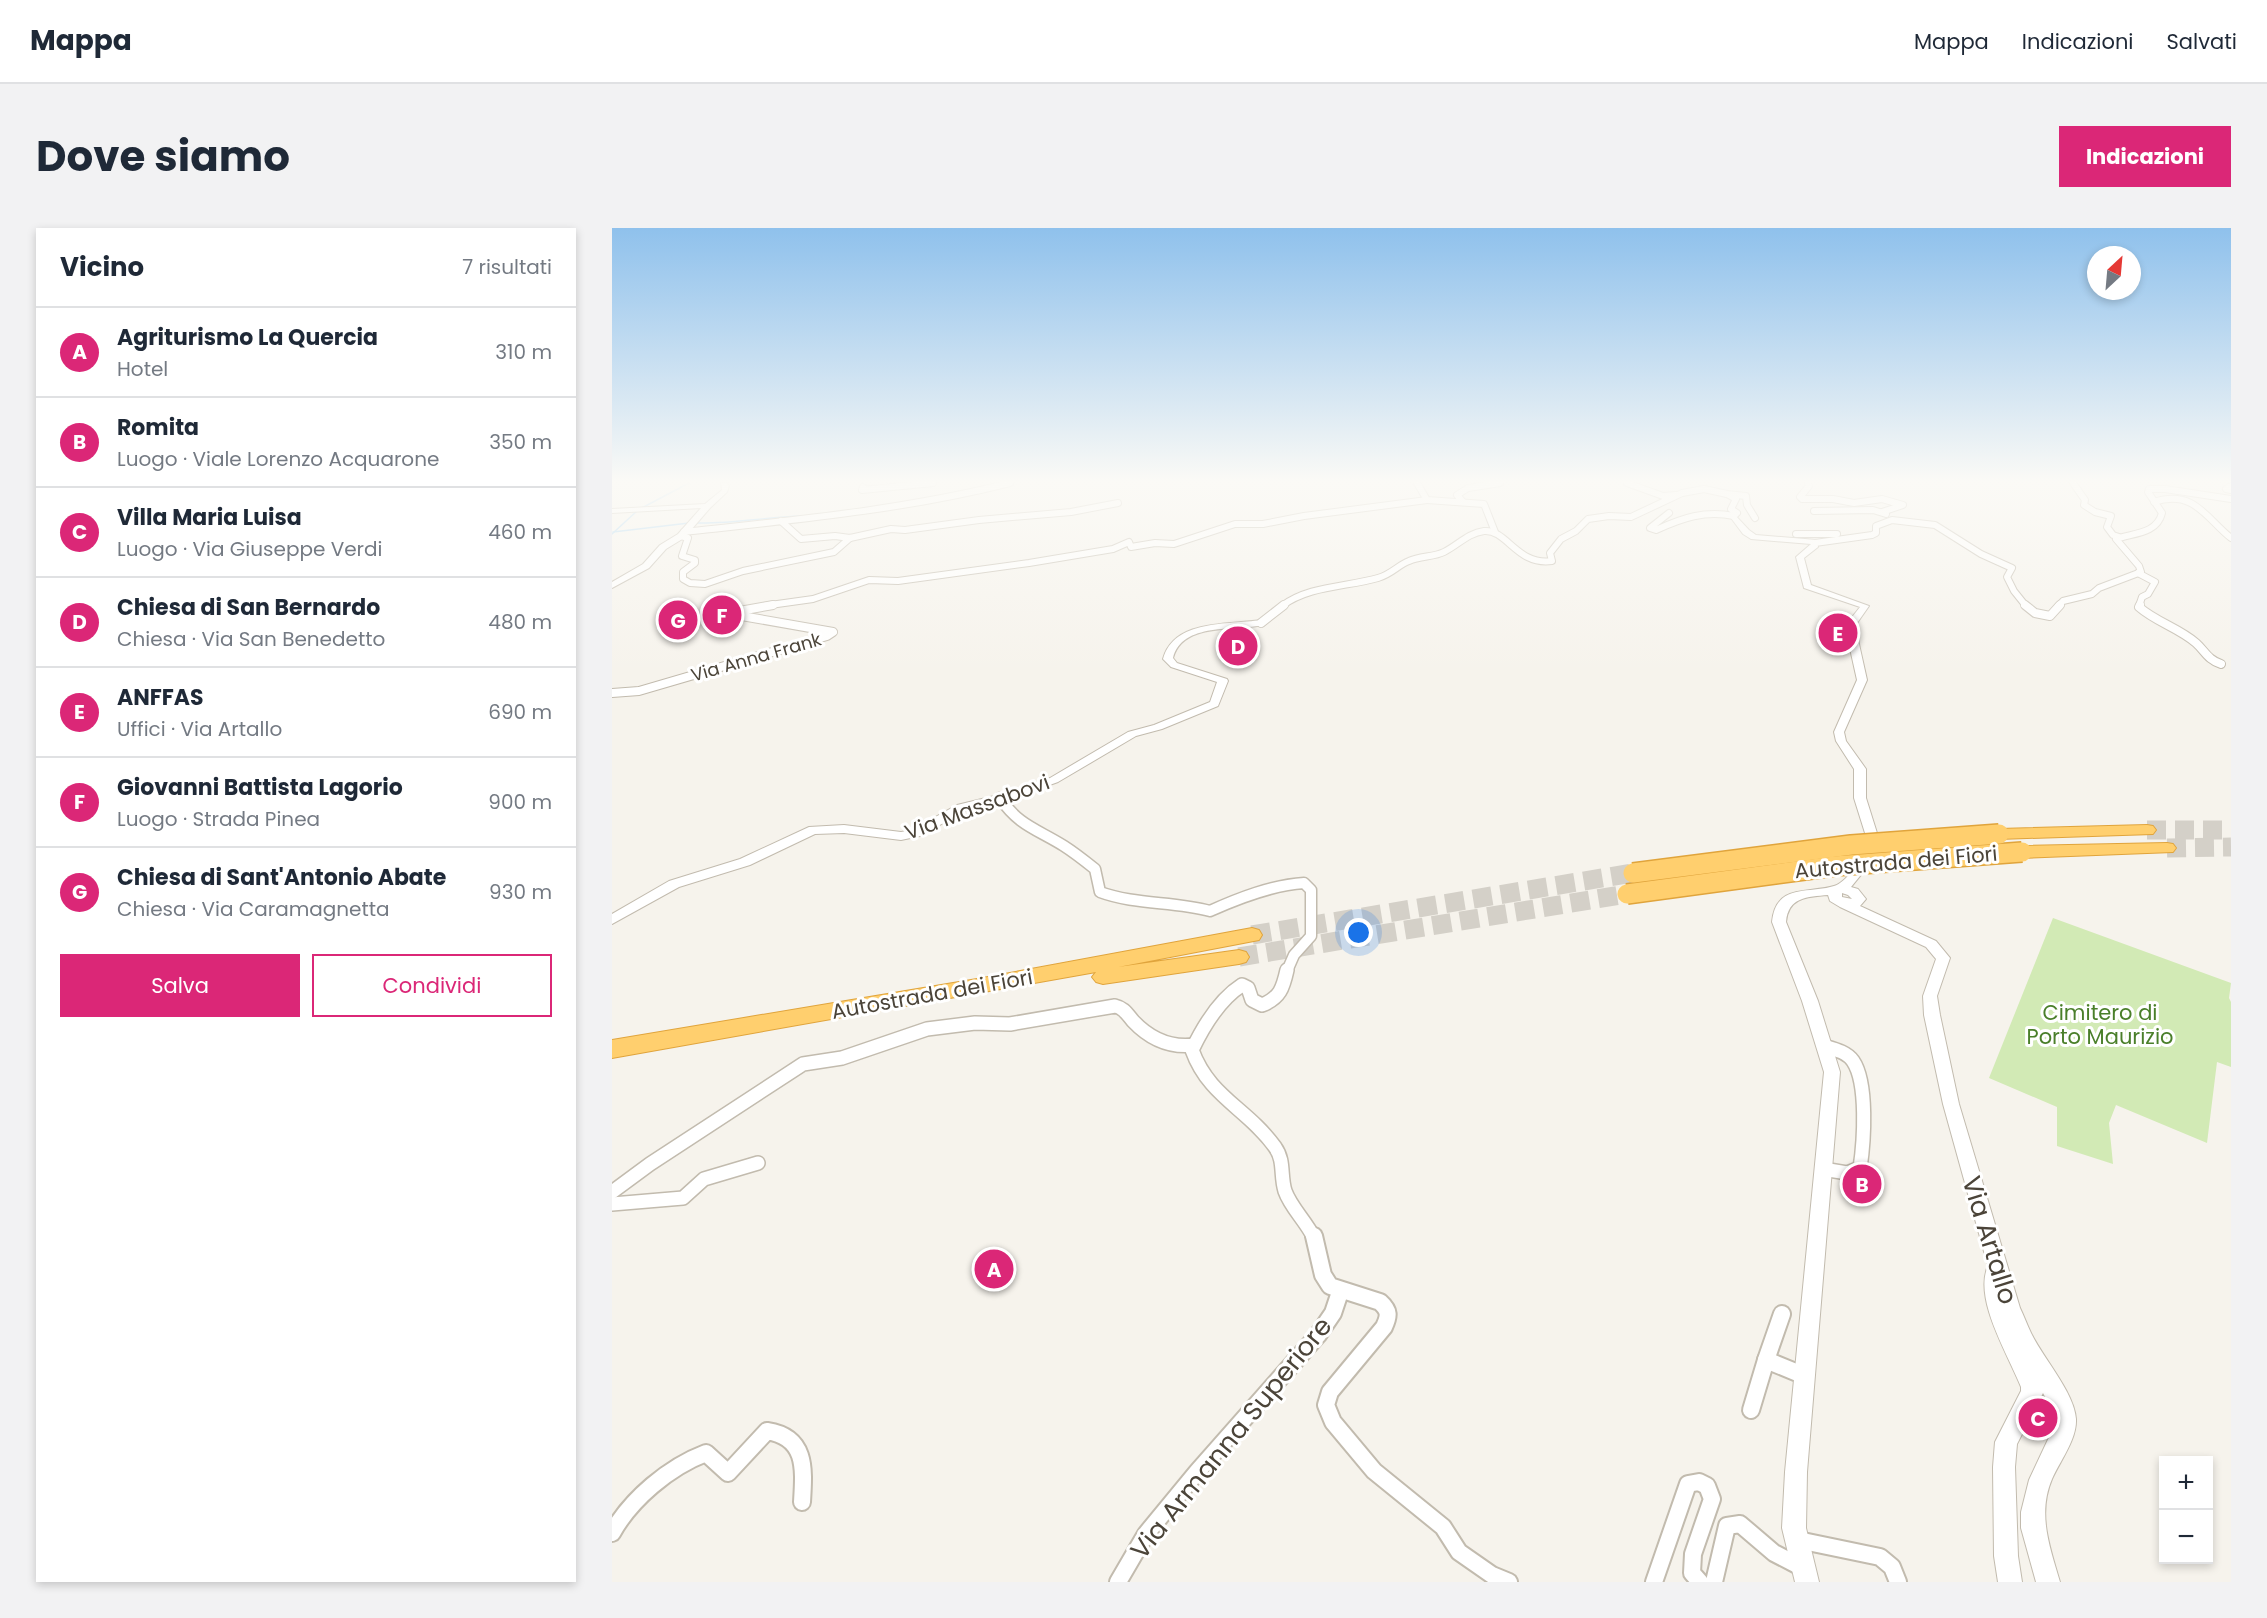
<!DOCTYPE html>
<html lang="it">
<head>
<meta charset="utf-8">
<style>
	:root { --surface:#fff; --page:#f2f2f3; --text:#1f2937; --muted:#747a83; --line:#e0e1e3; --accent:#db2777 }
	body { margin:0; font-family:Poppins,sans-serif; background:var(--page); color:var(--text) }
	.controls { position:absolute; right:18px; bottom:18px; display:grid; overflow:hidden; border-radius:0px; box-shadow:0 3px 9px #0003 }
	.controls button { width:54px; height:54px; display:grid; place-items:center; padding:0; border:0; border-bottom:2px solid var(--line); background:var(--surface); color:var(--text); font:30px sans-serif }
	.compass { position:absolute; left:1475px; top:18px; width:54px; height:54px; border-radius:50%; background:var(--surface); box-shadow:0 3px 9px #0003; rotate:26deg }
	.you { position:absolute; left:747px; top:705px; width:21px; height:21px; margin:-15px; border:4px solid #fff; border-radius:50%; background:#1a73e8; box-shadow:0 0 0 9px #1a73e833 }
	.badge { display:grid; place-items:center; width:39px; height:39px; border-radius:50%; background:var(--accent); color:#fff; font-size:20px; font-weight:700 }
	.pin { position:absolute; translate:-50% -50%; border:3px solid #fff; box-shadow:0 2px 6px #0006 }
	.list { margin:0; padding:0; list-style:none }
	h2 { display:flex; justify-content:space-between; align-items:center; height:78px; margin:0; padding:0 24px; font-size:26px }
	h2 small { font-size:20px; font-weight:400; color:var(--muted) }
	.list li { display:grid; grid-template-columns:39px 1fr auto; gap:18px; align-items:center; box-sizing:border-box; height:90px; padding:0 24px; border-top:2px solid var(--line) }
	.list b { display:block; font-size:22px; white-space:nowrap }
	.list p { margin:0; font-size:20px; white-space:nowrap; color:var(--muted) }
	.list em { font-size:20px; font-style:normal; color:var(--muted) }
	.actions { display:flex; gap:12px; padding:18px 24px }
	.actions a { flex:1; padding:14px 0; border:2px solid var(--accent); border-radius:0px; text-align:center; font-size:21px; color:var(--accent) }
	.actions .main { background:var(--accent); color:#fff }
	.map { position:relative; flex:none; width:1619px; height:1354px; overflow:hidden; border-radius:0px }
	header { display:flex; align-items:center; gap:36px; box-sizing:border-box; height:84px; padding:0 30px; background:var(--surface); border-bottom:2px solid var(--line) }
	header strong { font-size:28px }
	nav { display:flex; gap:33px; margin-inline-start:auto; font-size:21px }
	.intro { display:flex; align-items:center; justify-content:space-between; box-sizing:border-box; height:144px; padding:0 36px }
	h1 { margin:0; font-size:42px }
	.button { padding:15px 27px; border-radius:0px; background:var(--accent); color:#fff; font-size:21px; font-weight:700 }
	main { display:flex; gap:36px; padding:0 36px }
	aside { flex:1; background:var(--surface); border-radius:0px; box-shadow:0 3px 9px #0003 }
	.map>svg:first-child { display:block }
	.green { fill:#d2eab5 }
	.lines { fill:none; stroke-linecap:round; stroke-linejoin:round }
	.stream { stroke:#a9d4f2; stroke-width:1.5 }
	.motorway-tunnel { stroke:#d4d0c8; stroke-width:19; stroke-dasharray:19 9; stroke-linecap:butt }
	.minor-far4-casing { stroke:#c2bbae; stroke-width:8 }
	.minor-far3-casing { stroke:#c2bbae; stroke-width:10 }
	.minor-far2-casing { stroke:#c2bbae; stroke-width:13 }
	.minor-far1-casing { stroke:#c2bbae; stroke-width:16 }
	.minor-casing { stroke:#c2bbae; stroke-width:20 }
	.tertiary-casing { stroke:#c2bbae; stroke-width:2 }
	.motorway-casing { stroke:#e0a43c; stroke-width:2 }
	.minor-far4 { stroke:#fff; stroke-width:6 }
	.minor-far3 { stroke:#fff; stroke-width:8 }
	.minor-far2 { stroke:#fff; stroke-width:10 }
	.minor-far1 { stroke:#fff; stroke-width:13 }
	.minor { stroke:#fff; stroke-width:16 }
	.tertiary { fill:#fff; fill-rule:evenodd }
	.motorway { fill:#ffcf6e; fill-rule:evenodd }
	.motorway-bridge-casing { stroke:#e0a43c; stroke-width:22; stroke-linecap:butt }
	.motorway-bridge { stroke:#ffcf6e; stroke-width:19 }
	.labels { text-anchor:middle; dominant-baseline:central; stroke-width:6; stroke-linejoin:round; paint-order:stroke }
	.far-street-label { font-size:18px; fill:#4b4439; stroke:#fff }
	.street-label { font-size:21px; fill:#4b4439; stroke:#fff }
	.park-label { font-size:21px; fill:#4a7f2a; stroke:#fff }
	.near-street-label { font-size:26px; fill:#4b4439; stroke:#fff }
</style>
</head>
<body>
<header>
<strong>Mappa</strong>
<nav><a>Mappa</a><a>Indicazioni</a><a>Salvati</a></nav>
</header>
<div class="intro"><h1>Dove siamo</h1><a class="button">Indicazioni</a></div>
<main>
<aside>
<h2>Vicino<small>7 risultati</small></h2>
<ul class="list">
<li><span class="badge">A</span><div><b>Agriturismo La Quercia</b><p>Hotel</p></div><em>310 m</em></li>
<li><span class="badge">B</span><div><b>Romita</b><p>Luogo · Viale Lorenzo Acquarone</p></div><em>350 m</em></li>
<li><span class="badge">C</span><div><b>Villa Maria Luisa</b><p>Luogo · Via Giuseppe Verdi</p></div><em>460 m</em></li>
<li><span class="badge">D</span><div><b>Chiesa di San Bernardo</b><p>Chiesa · Via San Benedetto</p></div><em>480 m</em></li>
<li><span class="badge">E</span><div><b>ANFFAS</b><p>Uffici · Via Artallo</p></div><em>690 m</em></li>
<li><span class="badge">F</span><div><b>Giovanni Battista Lagorio</b><p>Luogo · Strada Pinea</p></div><em>900 m</em></li>
<li><span class="badge">G</span><div><b>Chiesa di Sant'Antonio Abate</b><p>Chiesa · Via Caramagnetta</p></div><em>930 m</em></li>
</ul>
<div class="actions"><a class="main">Salva</a><a>Condividi</a></div>
</aside>
<div class="map">
<svg width="1619" height="1354" viewBox="0 0 1619 1354">
	<rect width="100%" height="100%" fill="#f6f3ec"/>
	<!-- green -->
	<path class="green" d="M 1441,690 L 1619,755 L 1617,770 L 1619,774 L 1619,839 L 1605,834 L 1595,915 L 1504,877 L 1497,895 L 1501,936 L 1445,918 L 1445,879 L 1377,850 Z"/>
	<g class="lines">
		<!-- stream -->
		<g class="stream">
			<path d="M 330,267 L 386,255"/>
			<path d="M 197,288 L 262,279"/>
			<path d="M 84,295 C 120,296 154,289 190,288"/>
			<path d="M 1,304 L 77,295"/>
			<path d="M 0,306 L 26,282 L 77,255"/>
		</g>
		<!-- motorway-tunnel -->
		<g class="motorway-tunnel">
			<path d="M 1535,602 L 1619,602"/>
			<path d="M 1555,620 L 1619,619"/>
			<path d="M 640,707 L 1021,645"/>
			<path d="M 627,729 L 1015,666"/>
		</g>
		<!-- minor-far4 casing -->
		<g class="minor-far4-casing">
			<g id="minor-far4">
				<path d="M 805,255 L 815,272 L 872,276 L 883,304"/>
				<path d="M 1015,255 L 1051,268 L 1064,267"/>
				<path d="M 1196,255 L 1197,258 L 1188,269 L 1190,271 L 1221,271 L 1242,275 L 1270,271 L 1291,277 L 1270,284"/>
				<path d="M 1461,255 L 1473,272 L 1472,277 L 1483,284 L 1499,288 L 1495,299 L 1501,307 L 1507,309"/>
				<path d="M 1619,258 L 1614,261 L 1619,262"/>
				<path d="M 251,259 L 250,262 L 321,255"/>
				<path d="M 1115,266 L 1134,268 L 1135,277 L 1143,290"/>
				<path d="M 851,274 L 845,267 L 856,260 L 888,255"/>
				<path d="M 1542,274 C 1582,261 1594,290 1619,310"/>
				<path d="M 1202,283 L 1261,282 L 1274,286"/>
				<path d="M 169,293 L 189,311 L 223,308 L 238,310 L 279,301 L 293,302 L 367,292 L 459,284 L 506,275"/>
				<path d="M 72,304 C 182,292 291,282 398,255"/>
				<path d="M 1184,306 L 1225,306"/>
				<path d="M 69,308 L 76,310 L 70,328 L 83,332 L 83,335 L 71,344 L 71,351 L 78,355 L 93,356 L 131,343 L 222,324 L 238,310"/>
				<path d="M 1203,315 L 1260,307 L 1264,305 L 1264,298 L 1280,292 L 1323,297 L 1369,326 L 1400,340 L 1395,349 L 1402,363 L 1414,378"/>
				<path d="M 1526,345 L 1543,354 L 1536,366 L 1530,369 L 1527,378"/>
				<path d="M 151,378 L 201,371 L 257,352 L 286,353 L 417,335 L 501,321 L 517,314 L 519,319 L 543,315 L 562,316 L 623,296 L 651,296 L 692,288 L 815,272"/>
				<path d="M 670,378 C 696,358 734,359 766,350 C 780,346 786,337 797,333 C 808,328 822,329 832,324 C 846,317 856,305 872,303 C 895,301 905,338 940,333 L 938,325 L 949,311 L 964,303 L 976,291 L 997,288 L 1019,289 L 1070,265 L 1092,261 L 1115,266 L 1124,271 L 1119,281 L 1125,285 L 1122,288 C 1093,282 1070,290 1044,302 L 1038,300 L 1057,285"/>
				<path d="M 1446,378 L 1451,373 L 1480,366 L 1487,360 L 1529,344 L 1527,338 L 1504,311 C 1521,305 1545,306 1550,285 L 1536,264 L 1537,261 L 1553,261 L 1619,271"/>
			</g>
		</g>
		<!-- minor-far3 casing -->
		<g class="minor-far3-casing">
			<g id="minor-far3">
				<path d="M 1413,377 L 1423,385 L 1438,388 L 1448,377"/>
				<path d="M 1528,377 L 1527,379 C 1544,394 1567,400 1584,415 C 1593,423 1596,432 1609,436"/>
				<path d="M 122,384 L 161,377"/>
				<path d="M 649,395 L 672,377"/>
				<path d="M 0,465 L 27,463 L 215,408 L 221,404 L 124,387 L 122,384"/>
			</g>
		</g>
		<!-- minor-far2 casing -->
		<g class="minor-far2-casing">
			<path id="minor-far2" d="M 388,570 C 407,598 425,601 452,618 C 463,625 473,633 483,641 L 488,664 C 523,677 562,673 598,683 C 627,670 660,657 692,655 L 699,662 L 699,708 L 682,727 L 675,743"/>
		</g>
		<!-- minor-far1 casing -->
		<g class="minor-far1-casing">
			<g id="minor-far1">
				<path d="M 675,742 C 671,760 668,770 650,777 L 640,772 L 636,760 L 630,757 C 608,771 591,799 580,822 C 597,869 635,880 663,919 C 673,933 668,947 673,963 C 679,980 694,993 702,1010"/>
				<path d="M 1211,941 L 1235,945 L 1248,940 C 1252,914 1256,855 1241,833 C 1235,824 1222,821 1212,818"/>
				<path d="M 0,964 L 38,936 L 191,836 L 230,830 L 315,801 L 363,795 L 398,796 L 503,778 C 512,780 515,786 521,793 C 538,811 558,820 582,817"/>
				<path d="M 0,976 L 71,970 L 92,951 L 146,935"/>
			</g>
		</g>
		<!-- minor casing -->
		<g class="minor-casing">
			<g id="minor">
				<path d="M 702,1008 L 711,1047 L 718,1058 L 768,1074 C 778,1083 777,1088 772,1099 L 718,1164 L 714,1177 L 721,1194 L 762,1243 L 831,1299 L 847,1324 L 880,1347 L 897,1354"/>
				<path d="M 1170,1086 L 1154,1132 L 1193,1148"/>
				<path d="M 1139,1182 L 1154,1132"/>
				<path d="M 0,1305 C 19,1271 57,1239 94,1225 L 116,1245 L 155,1203 C 195,1209 192,1241 190,1274"/>
				<path d="M 1186,1312 L 1268,1329 L 1280,1339 L 1286,1354"/>
				<path d="M 506,1354 L 534,1306 L 585,1244 L 706,1107 L 721,1085 L 728,1064"/>
				<path d="M 1042,1354 L 1076,1256 L 1087,1254 L 1095,1258 L 1100,1271 L 1081,1326 L 1080,1345 L 1088,1354"/>
				<path d="M 1102,1354 L 1115,1298 L 1128,1296 L 1162,1325 L 1189,1339"/>
			</g>
		</g>
		<!-- tertiary casing -->
		<g class="tertiary-casing">
			<g id="tertiary">
				<path d="M 109,255 L 115,255 L 117,258 L 115,264 L 98,280 L 72,310 L 54,321 L 37,340 L 0,360 L 0,354 L 31,336 L 48,317 L 66,306 L 89,280 L 0,285 L 0,281 L 93,276 L 110,262 Z"/>
				<path d="M 1122,286 L 1137,302 L 1144,307 L 1205,312 L 1206,319 L 1192,330 L 1199,357 L 1257,378 L 1243,398 L 1255,452 L 1232,504 L 1234,513 L 1254,541 L 1254,570 L 1270,621 L 1239,659 L 1246,661 L 1254,671 L 1248,678 L 1324,713 L 1338,730 L 1325,768 L 1328,787 L 1347,876 L 1408,1080 C 1412,1088 1415,1097 1419,1105 C 1431,1130 1462,1164 1464,1191 C 1465,1211 1448,1233 1440,1251 C 1425,1286 1438,1320 1448,1354 L 1424,1354 L 1409,1300 L 1409,1284 L 1417,1252 L 1439,1205 L 1442,1191 L 1438,1178 L 1431,1165 L 1405,1216 L 1403,1239 L 1406,1328 L 1410,1354 L 1386,1354 L 1382,1328 L 1381,1239 L 1383,1214 L 1409,1163 L 1409,1159 C 1397,1128 1361,1071 1376,1038 L 1331,876 L 1312,787 L 1311,768 L 1324,731 L 1314,719 L 1228,679 L 1218,673 L 1216,667 C 1195,669 1176,669 1174,694 L 1206,773 L 1228,844 L 1195,1244 L 1194,1300 L 1207,1354 L 1183,1354 L 1170,1300 L 1173,1244 L 1212,844 L 1190,773 L 1160,694 C 1164,655 1196,666 1222,658 C 1234,655 1250,630 1258,621 L 1242,570 L 1242,541 L 1224,513 L 1222,504 L 1245,452 L 1233,398 L 1248,379 L 1192,360 L 1184,329 L 1199,316 L 1139,311 L 1131,306 L 1119,290 L 1118,288 ZM 1230,665 L 1236,667 L 1240,671 L 1230,669 Z"/>
				<path d="M 649,392 L 652,393 L 652,397 C 623,403 570,394 561,430 L 565,435 L 615,451 L 616,453 L 606,478 L 550,501 L 524,508 L 446,554 L 407,568 L 353,583 L 308,608 L 289,612 L 232,605 L 203,606 L 138,637 L 67,659 L 0,696 L 0,686 L 57,653 L 128,631 L 197,599 L 232,597 L 289,604 L 300,602 L 345,577 L 399,564 L 438,550 L 516,504 L 542,497 L 598,474 L 605,454 L 559,439 L 551,431 C 562,391 616,397 649,392 Z"/>
			</g>
		</g>
		<!-- motorway casing -->
		<g class="motorway-casing">
			<g id="motorway">
				<path d="M 1535,597 L 1541,598 L 1544,602 L 1541,606 L 1387,611 L 1381,610 L 1378,606 L 1381,602 L 1387,601 Z"/>
				<path d="M 1555,615 L 1561,616 L 1564,620 L 1561,624 L 1410,630 L 1404,628 L 1401,624 L 1404,620 L 1410,618 Z"/>
				<path d="M 640,700 L 647,702 L 650,707 L 647,712 L 506,739 L 627,722 L 634,724 L 637,729 L 634,734 L 627,736 L 491,756 L 484,754 L 480,749 L 484,744 L 0,830 L 0,812 L 365,751 Z"/>
			</g>
		</g>
		<!-- minor-far4 -->
		<use href="#minor-far4" class="minor-far4"/>
		<!-- minor-far3 -->
		<use href="#minor-far3" class="minor-far3"/>
		<!-- minor-far2 -->
		<use href="#minor-far2" class="minor-far2"/>
		<!-- minor-far1 -->
		<use href="#minor-far1" class="minor-far1"/>
		<!-- minor -->
		<use href="#minor" class="minor"/>
		<!-- tertiary -->
		<use href="#tertiary" class="tertiary"/>
		<!-- motorway -->
		<use href="#motorway" class="motorway"/>
		<!-- motorway-bridge casing -->
		<g class="motorway-bridge-casing">
			<g id="motorway-bridge">
				<path d="M 1021,645 L 1239,617 L 1387,606"/>
				<path d="M 1015,666 L 1223,638 L 1410,624"/>
			</g>
		</g>
		<!-- motorway-bridge -->
		<use href="#motorway-bridge" class="motorway-bridge"/>
	</g>
	<!-- sky -->
	<linearGradient id="sky" x2="0" y2="1"><stop stop-color="#8fc1ec"/><stop offset="0.57" stop-color="#fbfaf6"/><stop offset="1" stop-color="#fbfaf6" stop-opacity="0"/></linearGradient>
	<rect width="1619" height="444" fill="url(#sky)"/>
	<g class="labels">
		<!-- far-street labels -->
		<g class="far-street-label">
			<text transform="translate(144 429) rotate(-16)">Via Anna Frank</text>
		</g>
		<!-- street labels -->
		<g class="street-label">
			<text transform="translate(365 579) rotate(-20)">Via Massabovi</text>
			<text transform="translate(1284 634) rotate(-5)">Autostrada dei Fiori</text>
			<text transform="translate(320 766) rotate(-10)">Autostrada dei Fiori</text>
		</g>
		<!-- park labels -->
		<g class="park-label">
			<text x="1488" y="784">Cimitero di<tspan x="1488" dy="24">Porto Maurizio</tspan></text>
		</g>
		<!-- near-street labels -->
		<g class="near-street-label">
			<text transform="translate(1378 1012) rotate(73)">Via Artallo</text>
			<text transform="translate(619 1210) rotate(-51)">Via Armanna Superiore</text>
		</g>
	</g>
</svg>
<div class="controls">
<button>+</button>
<button>−</button>
</div>
<svg class="compass" viewBox="-18 -18 36 36"><path d="M0-13l5 13h-10z" fill="#e53935"/><path d="M0 13l5-13h-10z" fill="#747a83"/></svg>
<div class="you"></div>
<div class="pin badge" style="left:382px;top:1041px">A</div>
<div class="pin badge" style="left:1250px;top:956px">B</div>
<div class="pin badge" style="left:1426px;top:1190px">C</div>
<div class="pin badge" style="left:626px;top:418px">D</div>
<div class="pin badge" style="left:1226px;top:405px">E</div>
<div class="pin badge" style="left:110px;top:387px">F</div>
<div class="pin badge" style="left:66px;top:392px">G</div>
</div>
</main>
</body>
</html>
